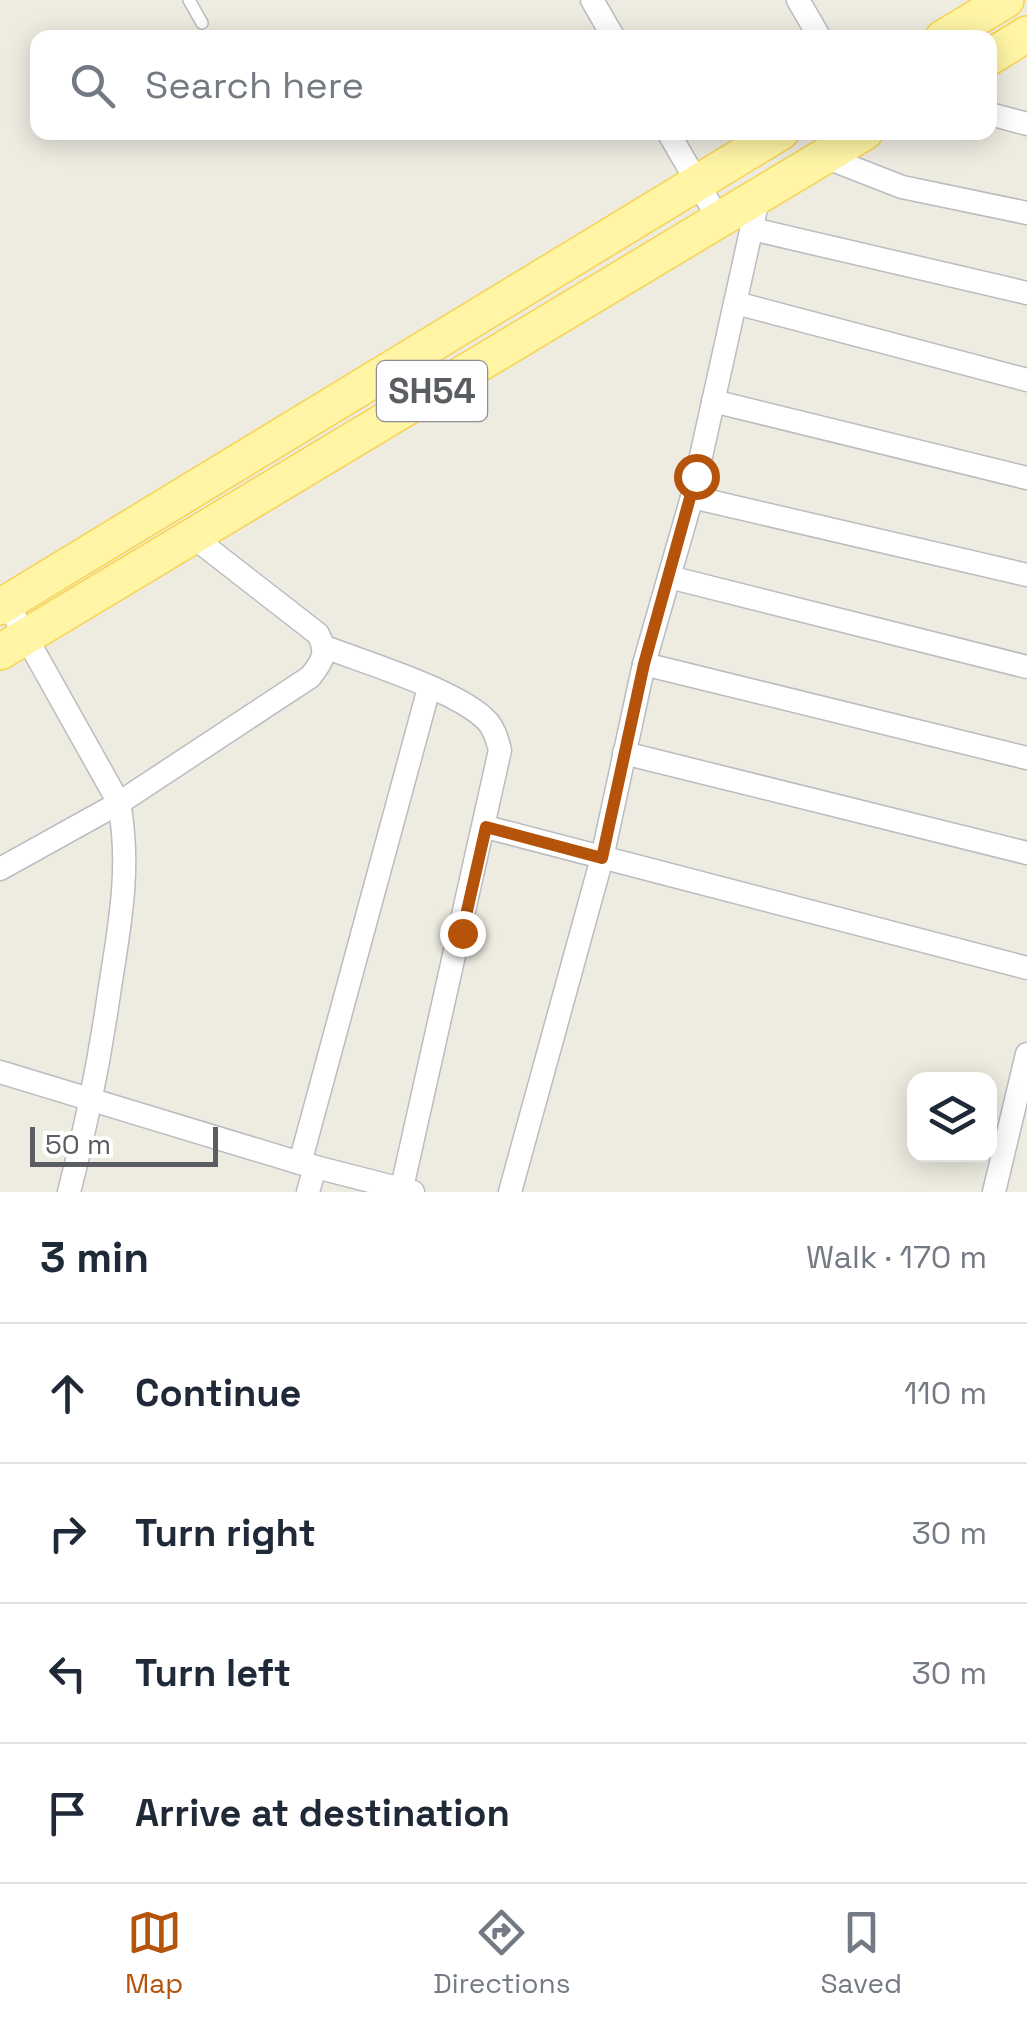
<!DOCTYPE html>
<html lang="en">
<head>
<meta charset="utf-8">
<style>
	:root { --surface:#fff; --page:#f6f6f7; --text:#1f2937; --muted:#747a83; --line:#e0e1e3; --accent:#b45309 }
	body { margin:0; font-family:"Space Grotesk",sans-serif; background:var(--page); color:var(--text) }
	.controls { position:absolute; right:30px; bottom:30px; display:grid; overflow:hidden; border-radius:20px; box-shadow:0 5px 25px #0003 }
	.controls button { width:90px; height:90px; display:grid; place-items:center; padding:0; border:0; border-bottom:2px solid var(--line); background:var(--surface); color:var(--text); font:50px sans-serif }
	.scale { position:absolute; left:30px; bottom:25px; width:188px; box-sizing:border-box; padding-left:10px; border:5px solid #5a5e63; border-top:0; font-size:28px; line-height:35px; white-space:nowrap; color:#5a5e63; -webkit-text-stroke:8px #fff; paint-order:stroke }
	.stop { position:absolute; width:30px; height:30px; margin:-22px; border:8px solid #b45309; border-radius:50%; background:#fff }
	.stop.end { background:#b45309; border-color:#fff; box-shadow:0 2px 10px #0008 }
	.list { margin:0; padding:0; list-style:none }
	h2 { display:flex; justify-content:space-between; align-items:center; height:130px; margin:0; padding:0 40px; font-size:42px }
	h2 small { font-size:32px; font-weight:400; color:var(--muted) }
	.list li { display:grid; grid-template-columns:65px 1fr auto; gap:30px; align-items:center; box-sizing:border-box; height:140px; padding:0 40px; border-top:2px solid var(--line) }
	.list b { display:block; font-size:38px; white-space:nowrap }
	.list em { font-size:32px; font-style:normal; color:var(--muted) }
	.icon { flex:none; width:55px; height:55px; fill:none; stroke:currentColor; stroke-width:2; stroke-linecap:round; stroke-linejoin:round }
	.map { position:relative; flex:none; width:1027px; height:1192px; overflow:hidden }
	.search { position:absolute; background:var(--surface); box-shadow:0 5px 25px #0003; left:30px; right:30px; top:30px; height:110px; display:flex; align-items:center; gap:25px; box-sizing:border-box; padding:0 35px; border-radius:20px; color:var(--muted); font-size:38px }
	.sheet { height:690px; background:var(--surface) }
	nav { display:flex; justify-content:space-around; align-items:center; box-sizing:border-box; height:140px; border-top:2px solid var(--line); background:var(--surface); font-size:28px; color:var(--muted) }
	nav a { display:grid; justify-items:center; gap:5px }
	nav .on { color:var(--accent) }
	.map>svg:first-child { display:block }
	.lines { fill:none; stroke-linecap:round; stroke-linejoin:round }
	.lane-casing { stroke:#b9bcc1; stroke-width:14 }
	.street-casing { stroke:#b9bcc1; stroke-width:25 }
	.primary-casing { stroke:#f9d24f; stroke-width:38 }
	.lane { stroke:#fff; stroke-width:11 }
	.street { stroke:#fff; stroke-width:22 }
	.primary { stroke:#fff5a5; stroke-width:35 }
	.route { stroke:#b45309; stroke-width:12 }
	.labels { text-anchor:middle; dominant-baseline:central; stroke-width:8; stroke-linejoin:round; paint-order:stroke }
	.shield { fill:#fff; stroke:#8c8e92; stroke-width:2.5 }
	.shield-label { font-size:35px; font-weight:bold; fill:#5a5e63 }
</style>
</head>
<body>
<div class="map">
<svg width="1027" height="1192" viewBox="0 0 1027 1192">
	<rect width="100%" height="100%" fill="#eeece1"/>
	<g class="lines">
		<!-- lane casing -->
		<g class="lane-casing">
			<path id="lane" d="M 189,0 L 202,23"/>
		</g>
		<!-- street casing -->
		<g class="street-casing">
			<g id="street">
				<path d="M 592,0 L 614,38"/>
				<path d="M 798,0 L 820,38"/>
				<path d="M 990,114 L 1027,124"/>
				<path d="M 668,132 L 718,218"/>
				<path d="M 825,157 L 902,187 L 1027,213"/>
				<path d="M 752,229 L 1027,293"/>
				<path d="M 736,303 L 1027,380"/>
				<path d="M 713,401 L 1027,478"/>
				<path d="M 692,497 L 1027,575"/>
				<path d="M 669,577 L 1027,667"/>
				<path d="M 7,603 L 119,803 C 131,866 120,924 110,987 C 100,1057 87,1124 69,1192"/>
				<path d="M 325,647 C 366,663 460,691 488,722 C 495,730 497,740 500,750 L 401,1192"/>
				<path d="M 644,664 L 1027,758"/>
				<path d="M 624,753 L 1027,853"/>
				<path d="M 486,827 L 1027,968"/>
				<path d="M 0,869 L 119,803 L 310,677 C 323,661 328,653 318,634 L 192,536"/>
				<path d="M 0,1072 L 300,1163 L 413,1192"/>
				<path d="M 300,1163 L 429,688"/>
				<path d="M 308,1192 L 315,1167"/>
				<path d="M 510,1192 L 602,858 L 644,664 L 692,497 L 759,195"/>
				<path d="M 994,1192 L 1027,1054"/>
			</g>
		</g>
		<!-- primary casing -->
		<g class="primary-casing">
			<g id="primary">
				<path d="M 943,38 L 1006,0"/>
				<path d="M 990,57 L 1027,34"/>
				<path d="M 0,607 L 781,132"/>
				<path d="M 0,652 L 865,132"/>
			</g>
		</g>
		<!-- lane -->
		<use href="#lane" class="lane"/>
		<!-- street -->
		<use href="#street" class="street"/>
		<!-- primary -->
		<use href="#primary" class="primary"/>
	</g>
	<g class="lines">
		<!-- route -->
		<path class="route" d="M 462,933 L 486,827 L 602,858 L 644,664 L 696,476"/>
	</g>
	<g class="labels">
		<!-- shield labels -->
		<rect class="shield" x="377" y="361" width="110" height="60" rx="8"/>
		<g class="shield-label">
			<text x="432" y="391">SH54</text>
		</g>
	</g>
</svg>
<div class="controls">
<button><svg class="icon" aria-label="layers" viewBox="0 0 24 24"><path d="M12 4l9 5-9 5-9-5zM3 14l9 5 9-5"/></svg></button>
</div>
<div class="scale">50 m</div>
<div class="stop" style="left:696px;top:476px"></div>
<div class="stop end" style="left:462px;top:933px"></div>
<div class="search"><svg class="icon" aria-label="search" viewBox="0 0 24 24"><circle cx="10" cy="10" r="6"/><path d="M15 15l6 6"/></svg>Search here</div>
</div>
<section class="sheet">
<h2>3 min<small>Walk · 170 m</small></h2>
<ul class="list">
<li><svg class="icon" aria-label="ahead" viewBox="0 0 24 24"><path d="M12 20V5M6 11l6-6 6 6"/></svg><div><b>Continue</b></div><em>110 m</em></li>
<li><svg class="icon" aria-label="right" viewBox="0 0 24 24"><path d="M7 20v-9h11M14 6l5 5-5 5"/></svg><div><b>Turn right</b></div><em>30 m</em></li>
<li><svg class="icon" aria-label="left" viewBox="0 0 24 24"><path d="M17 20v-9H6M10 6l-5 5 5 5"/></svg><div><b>Turn left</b></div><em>30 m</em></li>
<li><svg class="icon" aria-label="arrive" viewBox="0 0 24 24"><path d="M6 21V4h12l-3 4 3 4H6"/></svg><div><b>Arrive at destination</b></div></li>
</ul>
</section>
<nav>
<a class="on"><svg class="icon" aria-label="map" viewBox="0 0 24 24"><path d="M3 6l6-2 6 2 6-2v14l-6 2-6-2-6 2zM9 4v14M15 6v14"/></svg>Map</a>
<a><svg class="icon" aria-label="directions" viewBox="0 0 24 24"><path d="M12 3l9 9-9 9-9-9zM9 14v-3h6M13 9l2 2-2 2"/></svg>Directions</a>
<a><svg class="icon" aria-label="saved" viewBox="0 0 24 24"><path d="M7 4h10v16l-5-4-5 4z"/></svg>Saved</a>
</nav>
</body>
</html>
